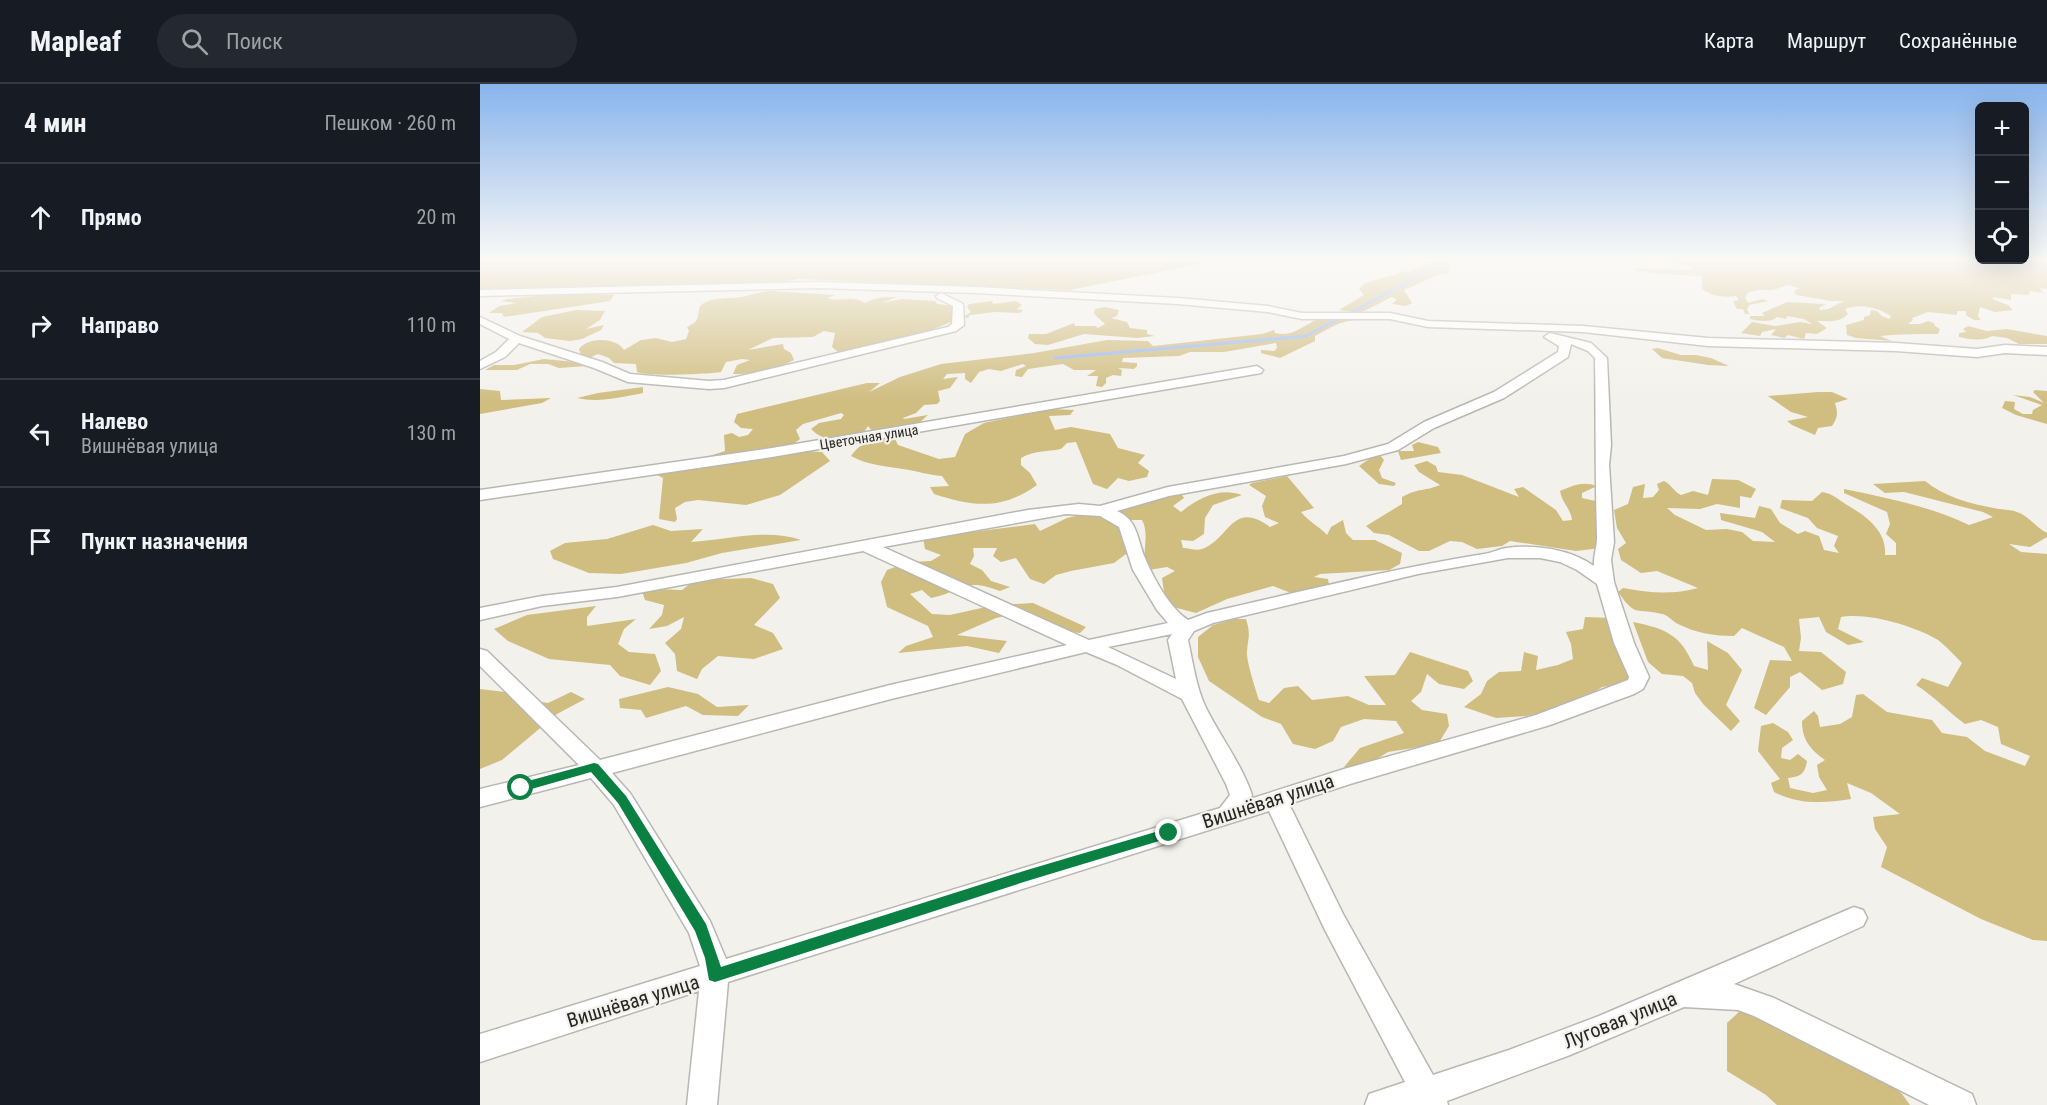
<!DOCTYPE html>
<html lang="ru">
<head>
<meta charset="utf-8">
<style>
	:root { --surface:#171b24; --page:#242831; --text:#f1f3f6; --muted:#9ea1a6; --line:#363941 }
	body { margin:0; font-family:"Roboto Condensed",sans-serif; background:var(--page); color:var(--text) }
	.controls { position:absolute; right:18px; top:18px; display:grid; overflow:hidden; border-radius:9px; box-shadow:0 6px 24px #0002 }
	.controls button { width:54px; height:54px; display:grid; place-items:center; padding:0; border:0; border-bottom:2px solid var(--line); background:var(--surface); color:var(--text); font:30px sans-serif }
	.stop { position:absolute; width:18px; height:18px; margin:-14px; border:4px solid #0b8043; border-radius:50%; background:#fff }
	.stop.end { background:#0b8043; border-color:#fff; box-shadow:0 2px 6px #0008 }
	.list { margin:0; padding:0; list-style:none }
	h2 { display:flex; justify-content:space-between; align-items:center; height:78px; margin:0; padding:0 24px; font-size:26px }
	h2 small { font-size:20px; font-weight:400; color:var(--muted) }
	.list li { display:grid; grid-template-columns:39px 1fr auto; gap:18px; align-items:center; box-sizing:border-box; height:108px; padding:0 24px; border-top:2px solid var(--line) }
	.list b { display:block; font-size:22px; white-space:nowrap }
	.list p { margin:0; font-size:20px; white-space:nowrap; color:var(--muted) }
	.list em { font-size:20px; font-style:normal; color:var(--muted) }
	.icon { flex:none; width:33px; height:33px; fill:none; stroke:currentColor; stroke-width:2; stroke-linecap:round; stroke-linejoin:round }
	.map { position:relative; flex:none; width:1567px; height:1021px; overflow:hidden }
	header { display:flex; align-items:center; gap:36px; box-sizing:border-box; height:84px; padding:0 30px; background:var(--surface); border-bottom:2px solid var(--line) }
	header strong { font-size:28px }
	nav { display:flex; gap:33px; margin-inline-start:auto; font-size:21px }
	.search { width:420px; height:54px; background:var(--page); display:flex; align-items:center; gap:15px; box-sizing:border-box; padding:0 21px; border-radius:33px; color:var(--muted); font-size:22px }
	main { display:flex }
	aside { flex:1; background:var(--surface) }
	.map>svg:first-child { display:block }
	.green { fill:#d0bd80 }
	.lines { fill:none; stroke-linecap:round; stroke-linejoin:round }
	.stream { stroke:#98b5f3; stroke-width:3 }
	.street-casing { stroke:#b9b7b2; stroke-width:3 }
	.street { fill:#fff; fill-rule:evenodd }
	.route { fill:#0b8043 }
	.labels { text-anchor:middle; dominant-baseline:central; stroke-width:4.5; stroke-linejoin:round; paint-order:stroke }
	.far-street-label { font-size:14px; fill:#272624; stroke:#f3f1ec }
	.near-street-label { font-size:20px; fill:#272624; stroke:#f3f1ec }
</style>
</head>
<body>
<header>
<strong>Mapleaf</strong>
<div class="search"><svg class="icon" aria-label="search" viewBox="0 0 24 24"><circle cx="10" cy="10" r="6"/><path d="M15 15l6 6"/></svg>Поиск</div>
<nav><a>Карта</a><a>Маршрут</a><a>Сохранённые</a></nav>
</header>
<main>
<aside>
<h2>4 мин<small>Пешком · 260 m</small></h2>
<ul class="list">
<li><svg class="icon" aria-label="ahead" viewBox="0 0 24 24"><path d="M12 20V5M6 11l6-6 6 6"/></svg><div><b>Прямо</b></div><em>20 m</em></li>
<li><svg class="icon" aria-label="right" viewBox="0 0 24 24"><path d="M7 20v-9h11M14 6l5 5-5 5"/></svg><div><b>Направо</b></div><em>110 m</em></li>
<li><svg class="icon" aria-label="left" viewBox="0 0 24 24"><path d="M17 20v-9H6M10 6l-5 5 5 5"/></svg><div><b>Налево</b><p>Вишнёвая улица</p></div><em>130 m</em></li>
<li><svg class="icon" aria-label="arrive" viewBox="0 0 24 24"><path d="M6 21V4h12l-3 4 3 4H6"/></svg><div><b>Пункт назначения</b></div></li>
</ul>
</aside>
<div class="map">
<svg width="1567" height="1021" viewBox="0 0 1567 1021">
	<rect width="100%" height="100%" fill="#f3f1ec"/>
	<!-- green -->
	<g class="green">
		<path d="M 0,175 L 744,175 L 590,206 L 319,195 L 289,200 L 106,203 L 0,207 Z"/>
		<path d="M 952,175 L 982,175 C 975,176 967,180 969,189 L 960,190 L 924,206 L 932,219 L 926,222 L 912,220 L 917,216 L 912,213 L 880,229 L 859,226 L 884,211 L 879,205 L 885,199 L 938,184 Z"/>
		<path d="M 1193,175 L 1567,175 L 1567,205 L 1559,204 L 1564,209 L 1550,207 L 1549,211 L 1531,210 L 1531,216 L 1514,213 L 1512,215 L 1528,221 L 1533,226 L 1515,228 L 1500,223 L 1498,232 L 1501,236 L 1494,236 L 1486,231 L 1486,227 L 1477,227 L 1477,231 L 1448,228 L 1432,234 L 1433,236 L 1428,240 L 1440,240 L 1448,237 L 1454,239 L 1455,242 L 1460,245 L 1458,250 C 1438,250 1420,250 1400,252 L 1412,257 L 1376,254 L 1367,251 L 1366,241 L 1384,236 L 1384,233 L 1390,231 L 1391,226 L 1397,227 L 1402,232 L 1409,235 L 1411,232 C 1397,223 1381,219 1365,225 L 1368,230 C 1360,239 1348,237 1337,237 L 1347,244 L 1337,250 L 1326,249 L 1324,255 L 1308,251 L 1304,254 L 1291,251 L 1296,245 L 1282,248 L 1280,252 L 1261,249 L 1272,238 L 1295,242 L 1320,238 L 1332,240 L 1324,235 L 1307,232 L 1306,235 L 1297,233 C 1290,239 1280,237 1270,235 L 1270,232 L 1285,232 L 1282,229 L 1307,218 L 1346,220 L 1339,224 L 1340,226 L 1348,225 L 1364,217 L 1351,217 L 1316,211 L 1314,207 L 1319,204 L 1308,201 L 1293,206 L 1278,206 L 1269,208 L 1265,213 L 1268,219 L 1282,215 L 1289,217 L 1269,221 L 1267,225 L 1269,230 L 1265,230 L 1263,225 L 1257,225 L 1253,217 L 1259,216 L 1256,212 C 1245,214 1229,212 1222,204 L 1222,191 C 1214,193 1158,188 1153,185 C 1174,183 1194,189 1214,184 L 1187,177 Z"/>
		<path d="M 290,207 L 356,211 L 347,214 C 361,219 369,210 385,219 C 396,213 405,213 417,213 L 401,219 L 422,215 L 455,217 L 457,220 L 476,222 L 478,235 L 433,254 L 358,268 L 352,263 L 355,249 L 344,247 L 333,253 L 293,254 L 268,266 L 303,260 L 304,265 L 311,269 L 314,276 C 297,285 272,291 253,290 L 257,281 L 270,276 L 262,275 L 246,278 L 241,288 C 227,290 168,293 157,288 L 156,280 L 134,279 L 129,274 L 118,270 L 107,275 L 101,271 L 99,265 C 108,253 136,253 144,266 L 161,256 L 176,254 L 192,258 L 206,255 L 209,247 L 207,243 C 221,236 216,235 220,222 C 233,211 252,216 266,212 C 275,210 281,208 290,207 Z"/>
		<path d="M 84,209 L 134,211 L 130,217 L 24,233 L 22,229 L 9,229 L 19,222 L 37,219 L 21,217 L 27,215 Z"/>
		<path d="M 512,217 L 513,220 L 536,217 L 542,221 L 537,225 L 543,226 L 540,229 L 515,228 L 490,231 L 488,234 L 483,233 L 491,228 L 487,223 L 489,220 Z"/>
		<path d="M 625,223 L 639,226 L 637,232 L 631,234 L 647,238 L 650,244 L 667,246 L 667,250 L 675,252 L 657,254 L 604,250 L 568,261 L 555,260 L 548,254 L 549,250 L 566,250 L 594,239 L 595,242 L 615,242 L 618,244 L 625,240 L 614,230 L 615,225 Z"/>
		<path d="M 96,226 L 125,227 L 120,236 L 106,245 L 124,241 L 121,246 L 102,255 L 90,257 L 65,254 L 58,249 L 42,248 L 62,233 Z"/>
		<path d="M 851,233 L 875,236 C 858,238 850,244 835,252 L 835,257 L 800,274 L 781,269 L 781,266 L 794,267 L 797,264 L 796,259 L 744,268 L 710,268 L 699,272 L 643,274 L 642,278 L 657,279 L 657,282 L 654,285 L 638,284 L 642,286 L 641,292 L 633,291 L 626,294 L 626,299 L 622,303 L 616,302 L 618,292 L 607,292 L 616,286 L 594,286 L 583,280 L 548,285 L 542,293 L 535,292 L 536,286 L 546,282 L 543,280 L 521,287 L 509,285 L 499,288 L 491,299 L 485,295 L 485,289 L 467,290 L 463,295 L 478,293 L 470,304 L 458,307 L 460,317 L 457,320 L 444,321 L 436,329 L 423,334 L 424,335 L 448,331 L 438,340 L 393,348 L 388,342 L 382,351 C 364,354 345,360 331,345 L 339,339 L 361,335 L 364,331 L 361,329 L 323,340 L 316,346 L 320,355 L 311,362 L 326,367 L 342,368 L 350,377 L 300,411 L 266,421 L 218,416 L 205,418 L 195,424 L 197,435 L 195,438 L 179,435 L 183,394 L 175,390 L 204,376 L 220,375 L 245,367 L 244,351 L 252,349 L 259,353 L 268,351 L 273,345 L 261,344 L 254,338 L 257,330 L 387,299 L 400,299 L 389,308 L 420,293 L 461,280 L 554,269 L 627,256 L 668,257 L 673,262 L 782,250 L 794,246 L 795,249 C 810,253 819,245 832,238 C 837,235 845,235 851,233 Z"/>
		<path d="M 1488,242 L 1507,247 L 1527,245 L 1567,252 L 1567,260 L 1539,260 L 1527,254 L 1512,252 C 1502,258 1489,255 1479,253 L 1479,249 L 1486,248 L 1483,245 Z"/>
		<path d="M 1178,264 L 1201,271 L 1216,271 L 1231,274 L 1249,282 L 1228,281 L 1182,274 L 1172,265 Z"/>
		<path d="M 64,275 L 107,279 L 107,282 L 79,284 L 68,280 L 50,280 L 37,286 L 5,286 L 14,281 L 34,281 Z"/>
		<path d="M 163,303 L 163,309 C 142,313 118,319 97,314 L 118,309 Z"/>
		<path d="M 0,305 L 20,307 L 21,316 L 71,314 L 62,319 L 0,330 Z"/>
		<path d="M 1555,306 L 1567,307 L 1567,340 L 1536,331 L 1522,324 L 1525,317 L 1535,318 L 1534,325 L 1543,330 L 1552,330 L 1553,326 L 1562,321 L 1533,311 L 1550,313 L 1564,319 L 1553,308 Z"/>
		<path d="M 1338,308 L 1352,308 L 1368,315 L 1355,319 C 1358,329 1358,333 1352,342 L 1338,344 L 1335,351 L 1312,341 L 1307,337 L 1328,333 L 1311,328 L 1288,312 Z"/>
		<path d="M 570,325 L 594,326 L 590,331 L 569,332 L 575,346 L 591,343 L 630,350 L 638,364 L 665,371 L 658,379 L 669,387 L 667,393 L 649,397 L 638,394 L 627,405 L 613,400 L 596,358 L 587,359 L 581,365 C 567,368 554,366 541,374 L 541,381 L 550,389 L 557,401 C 522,426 494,423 454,410 L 450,403 L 469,402 L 462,392 C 448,391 437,387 423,385 C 405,382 387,381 371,372 C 382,356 396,355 415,355 L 418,361 L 459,375 L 475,373 L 485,350 L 504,339 Z"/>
		<path d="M 938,358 L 958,363 L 961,369 L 921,376 L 918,367 L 934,367 L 932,361 Z"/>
		<path d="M 895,371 L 900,371 L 904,376 L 899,386 L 902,394 L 916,399 L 914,402 L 899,400 L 879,382 Z"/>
		<path d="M 947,377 L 956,382 L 958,388 L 982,391 L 1039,413 L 1034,405 L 1043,403 L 1076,426 L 1083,437 L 1092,436 C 1091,425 1082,419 1080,407 C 1094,401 1103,397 1117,402 L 1102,409 L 1102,414 L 1120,418 L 1121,464 L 1096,467 L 1030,457 L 1022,462 L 997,465 L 982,458 L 970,457 L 949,467 L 939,467 L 909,451 L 894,449 L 886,442 L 922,420 L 922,413 C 938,404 946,407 960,401 L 939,388 L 934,381 Z"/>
		<path d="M 807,392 L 834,424 L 821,428 C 829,438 839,442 847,451 L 851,443 L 863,436 L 866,449 L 873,456 L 895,456 L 922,469 L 920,480 L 909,486 L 840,490 L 834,493 L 848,495 L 849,501 L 811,509 L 793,502 L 747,515 L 716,529 L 693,523 L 684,508 L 682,494 L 695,487 L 687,483 L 669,486 C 659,470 671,453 662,436 L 646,436 L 637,428 L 645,421 L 700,408 L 704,414 L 693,422 L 701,428 C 719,414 739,403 762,411 L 733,421 L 725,434 L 724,450 L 713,457 L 701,456 L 703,464 C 708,464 716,467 722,465 C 750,455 752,415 790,443 L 799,439 L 785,433 L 782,422 L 786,412 L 769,401 L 772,399 Z"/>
		<path d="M 1232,395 L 1258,396 L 1276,405 L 1271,414 L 1260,412 L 1260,424 L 1237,420 L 1220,425 L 1187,424 L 1195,431 L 1226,446 L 1247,445 L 1262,448 L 1273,457 L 1295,458 L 1282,448 L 1241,436 L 1240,429 L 1275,434 L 1279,422 L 1291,425 L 1300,439 L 1318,450 L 1325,447 L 1339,452 L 1344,466 L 1359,469 L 1354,462 L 1358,452 L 1337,444 L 1328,434 L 1300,424 L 1302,416 L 1332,417 L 1342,408 C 1354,410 1357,415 1367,421 C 1386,432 1407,447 1405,471 L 1416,471 L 1416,459 L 1406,450 L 1410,440 L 1407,428 L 1364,409 L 1364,405 C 1407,414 1449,422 1489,441 L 1513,433 L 1503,428 L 1424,408 L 1405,409 L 1393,400 L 1445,397 C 1463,412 1490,420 1514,424 C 1521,426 1530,425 1537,428 C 1549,432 1555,443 1567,449 L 1567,453 L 1550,463 L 1529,460 L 1541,468 L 1567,470 L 1567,857 L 1553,856 L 1501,835 L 1401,783 L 1407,763 L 1395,745 L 1393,733 L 1420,730 L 1391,709 L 1367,699 L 1371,715 C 1344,719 1320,721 1294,708 L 1291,699 L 1300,695 L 1278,667 L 1281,642 L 1293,639 L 1308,648 L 1313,656 L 1302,664 L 1301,674 L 1310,676 L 1318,670 L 1327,677 C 1325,690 1320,693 1308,694 L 1310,704 L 1333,709 L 1347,706 L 1339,693 L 1337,681 L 1345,676 C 1330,665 1322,656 1322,637 L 1334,627 L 1338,632 L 1340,643 L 1360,640 L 1372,633 L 1376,611 L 1383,610 L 1407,628 L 1452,636 L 1462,649 L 1487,653 L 1505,667 L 1545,682 L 1550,672 L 1521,660 L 1518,643 L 1501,636 L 1485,640 C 1467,627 1454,612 1436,601 L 1442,594 L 1468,603 L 1482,579 C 1475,572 1466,562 1458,556 C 1435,542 1388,528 1361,533 L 1358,545 L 1384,558 L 1368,561 L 1346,548 L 1339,533 L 1319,535 L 1321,554 L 1319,567 L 1341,568 L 1366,588 L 1363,600 L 1342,606 L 1320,588 L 1310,593 L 1310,603 L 1286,631 L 1274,624 L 1290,576 L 1312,577 L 1304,563 L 1262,544 L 1254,552 C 1234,552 1216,549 1198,540 C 1192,537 1188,531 1182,530 C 1156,523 1157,535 1138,508 L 1143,504 C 1169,509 1193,511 1218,504 L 1177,487 L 1161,489 L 1141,476 L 1138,465 L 1146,459 L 1137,444 L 1134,426 L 1148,420 L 1153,403 L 1165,400 L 1163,414 L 1173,413 L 1179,406 L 1177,400 L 1184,397 C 1192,401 1193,407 1201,411 L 1213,407 L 1228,411 Z"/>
		<path d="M 616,427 L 641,443 L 650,467 L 634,479 L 591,487 L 576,491 L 564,500 L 550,495 L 536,474 L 521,478 L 513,472 L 517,464 L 493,464 L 494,472 L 490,480 L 502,486 L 511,497 L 530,503 L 520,507 C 482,493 485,507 451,514 L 442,506 L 430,510 L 452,530 L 470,531 L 515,521 L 553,519 L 606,543 L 600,549 L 582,547 L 535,530 L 516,534 L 477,551 L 527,557 L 519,569 L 487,562 L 418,569 L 426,562 L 453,553 L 448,542 L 407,523 L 401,498 L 407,486 L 429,478 L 451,477 L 461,471 L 445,465 L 443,454 L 555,440 L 560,447 L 587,434 Z"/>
		<path d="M 173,441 L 191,447 L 223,445 L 211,458 C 247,456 287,444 321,456 L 242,469 L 206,479 L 141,490 L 109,489 L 73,475 L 70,467 L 85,459 L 127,455 Z"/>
		<path d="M 271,494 L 293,500 L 300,514 L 274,541 L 293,549 L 303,565 L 274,575 L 238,572 L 222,585 L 217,595 L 197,587 L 195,570 L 185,559 L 201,545 L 204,533 L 187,542 L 169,545 L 182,531 L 184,521 L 165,516 L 162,507 L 176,505 L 202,506 L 215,496 Z"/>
		<path d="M 116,522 L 107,533 L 107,542 L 156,535 L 144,545 L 138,560 L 149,568 L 175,570 L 181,587 L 170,601 L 140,592 L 130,581 L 69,575 L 28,557 L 14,545 L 47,531 Z"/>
		<path d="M 1105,533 L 1132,534 L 1155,594 L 1144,600 L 1122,603 L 1103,615 L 1074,626 L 1046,632 L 1016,634 L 984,623 L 1001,610 L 1007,597 L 1019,588 L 1041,587 L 1044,568 L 1058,572 L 1056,586 L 1078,581 L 1093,575 L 1091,560 L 1086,548 L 1103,545 Z"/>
		<path d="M 754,535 L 766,535 C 771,551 768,553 767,568 C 766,576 776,607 779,616 L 789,619 L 804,604 L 818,602 L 832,616 L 868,612 L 889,621 L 906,621 L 884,592 L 915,591 L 930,568 L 988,587 L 993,597 L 984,605 L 959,600 L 947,590 L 941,608 L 931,617 L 942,626 L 967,630 L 969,642 L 958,660 L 908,668 L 878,687 L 864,683 L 880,664 L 924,649 L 916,637 L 884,635 L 861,643 L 853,657 L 835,665 L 813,660 L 801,640 L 782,633 L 729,597 L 718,573 L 718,553 L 733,541 Z"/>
		<path d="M 1153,538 C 1186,545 1200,550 1214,582 L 1228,586 L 1227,557 L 1248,569 L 1262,586 L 1246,621 L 1260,637 L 1251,647 L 1224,621 L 1215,609 L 1212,599 L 1203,592 L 1182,590 L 1168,578 Z"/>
		<path d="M 188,603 L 218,610 L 237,623 L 269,621 L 258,632 L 223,631 L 206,622 L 166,634 L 161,626 L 140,624 L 139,615 Z"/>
		<path d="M 0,605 L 25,608 L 41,615 L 68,619 L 91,608 L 105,615 L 77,630 L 22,676 L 0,685 Z"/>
		<path d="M 1273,915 C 1324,942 1398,971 1430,1021 L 1297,1021 L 1286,1011 L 1247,987 L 1247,939 Z"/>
	</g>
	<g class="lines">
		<!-- stream -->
		<g class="stream">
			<path d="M 872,228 L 971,175"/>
			<path d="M 575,274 L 826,252 L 860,234"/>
		</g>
		<!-- street casing -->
		<g class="street-casing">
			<g id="street">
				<path d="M 340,198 L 496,203 L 698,214 L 788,222 L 822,229 L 910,229 L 948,237 L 1103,242 L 1228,254 L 1416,259 L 1497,265 L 1525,261 L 1567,263 L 1567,271 L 1525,269 L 1497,273 L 1416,267 L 1228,262 L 1103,248 L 948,243 L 910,235 L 822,235 L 788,228 L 698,220 L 496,209 L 340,204 L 0,212 L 0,206 Z"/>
				<path d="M 461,209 L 483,220 L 484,241 L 476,247 L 244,304 L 229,305 L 148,298 L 114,284 L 39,259 L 25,273 L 0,285 L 0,277 L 16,268 L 29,255 L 0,240 L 0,233 L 40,252 L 122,278 L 150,290 L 229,297 L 244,296 L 468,243 L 472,240 L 473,222 L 457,214 L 456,212 Z"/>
				<path d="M 1070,249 L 1111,259 L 1127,274 L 1131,361 L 1129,381 L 1134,458 L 1131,476 L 1134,498 L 1154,559 L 1169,593 L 1163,605 L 1154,610 L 1070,641 L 870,700 L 809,720 L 863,830 L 953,991 L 1029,966 L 1119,932 L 1374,823 L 1383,826 L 1387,834 L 1383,842 L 1254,900 L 1294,914 L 1492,1010 L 1496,1021 L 1449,1021 L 1274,932 L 1258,926 L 1204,923 L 1090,971 L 967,1017 L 968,1021 L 885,1021 L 889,1010 L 925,998 L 845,846 L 789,727 L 248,898 L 237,1021 L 207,1021 L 219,907 L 0,978 L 0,950 L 220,882 L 209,849 L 134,721 L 111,694 L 0,723 L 0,705 L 99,681 L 0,582 L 0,565 L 7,567 L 120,676 L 410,601 L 587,561 L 383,467 L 137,513 L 62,522 L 0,536 L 0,524 L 62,512 L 137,503 L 548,426 L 599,420 L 620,422 L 688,403 L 864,372 L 908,360 L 944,338 L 1014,308 L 1078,268 L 1079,262 L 1064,253 ZM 1091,260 L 1108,267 L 1115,274 C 1116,333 1115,391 1117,450 C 1118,461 1113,471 1114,482 C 1091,465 1054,460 1026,464 C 1019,465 1012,469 1004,470 C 911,485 819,508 727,529 L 708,536 C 689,523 674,495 665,474 C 657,455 658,436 637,427 L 689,412 L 866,380 L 918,366 L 954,344 L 1024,314 L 1088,273 ZM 586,430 L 620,432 L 639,443 L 653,486 L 677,526 L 688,539 L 609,556 L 403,463 ZM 1028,474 L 1060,474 L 1080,478 L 1097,486 L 1117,500 L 1134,559 L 1149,593 L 1148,596 L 1056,631 L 864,685 L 770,715 L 772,711 C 761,679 741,654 726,624 C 716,603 713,579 708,556 L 714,547 L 733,539 L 938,490 ZM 692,550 L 688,556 L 696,595 L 628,563 ZM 606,568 L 637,581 L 702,615 L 746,700 L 750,711 L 740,724 L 246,875 L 230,837 L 150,709 L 132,689 L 411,615 Z"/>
				<path d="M 777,282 L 783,286 L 781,289 L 292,373 L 0,416 L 0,406 L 292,364 Z"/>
			</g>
		</g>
		<!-- street -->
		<use href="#street" class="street"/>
	</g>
	<!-- sky -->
	<linearGradient id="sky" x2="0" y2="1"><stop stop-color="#88b4ec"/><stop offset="0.55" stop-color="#faf9f6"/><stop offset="1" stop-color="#faf9f6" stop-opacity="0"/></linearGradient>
	<rect width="1567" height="318" fill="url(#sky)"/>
	<!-- route -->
	<path class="route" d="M 114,679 L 118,680 L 146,712 L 226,840 L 241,883 L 547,786 L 689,744 L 696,749 L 689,754 L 547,797 L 235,898 L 229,896 L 225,874 L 215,847 L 138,719 L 111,688 L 41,708 L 35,704 L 37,700 Z"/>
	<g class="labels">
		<!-- far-street labels -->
		<g class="far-street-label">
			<text transform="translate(389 353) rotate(-9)">Цветочная улица</text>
		</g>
		<!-- near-street labels -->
		<g class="near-street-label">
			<text transform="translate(788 717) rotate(-18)">Вишнёвая улица</text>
			<text transform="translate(153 917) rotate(-17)">Вишнёвая улица</text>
			<text transform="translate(1140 936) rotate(-22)">Луговая улица</text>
		</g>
	</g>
</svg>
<div class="controls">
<button>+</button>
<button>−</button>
<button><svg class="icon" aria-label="locate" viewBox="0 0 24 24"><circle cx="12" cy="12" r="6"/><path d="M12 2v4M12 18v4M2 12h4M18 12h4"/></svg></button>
</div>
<div class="stop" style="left:41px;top:704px"></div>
<div class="stop end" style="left:689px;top:749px"></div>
</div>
</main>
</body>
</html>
